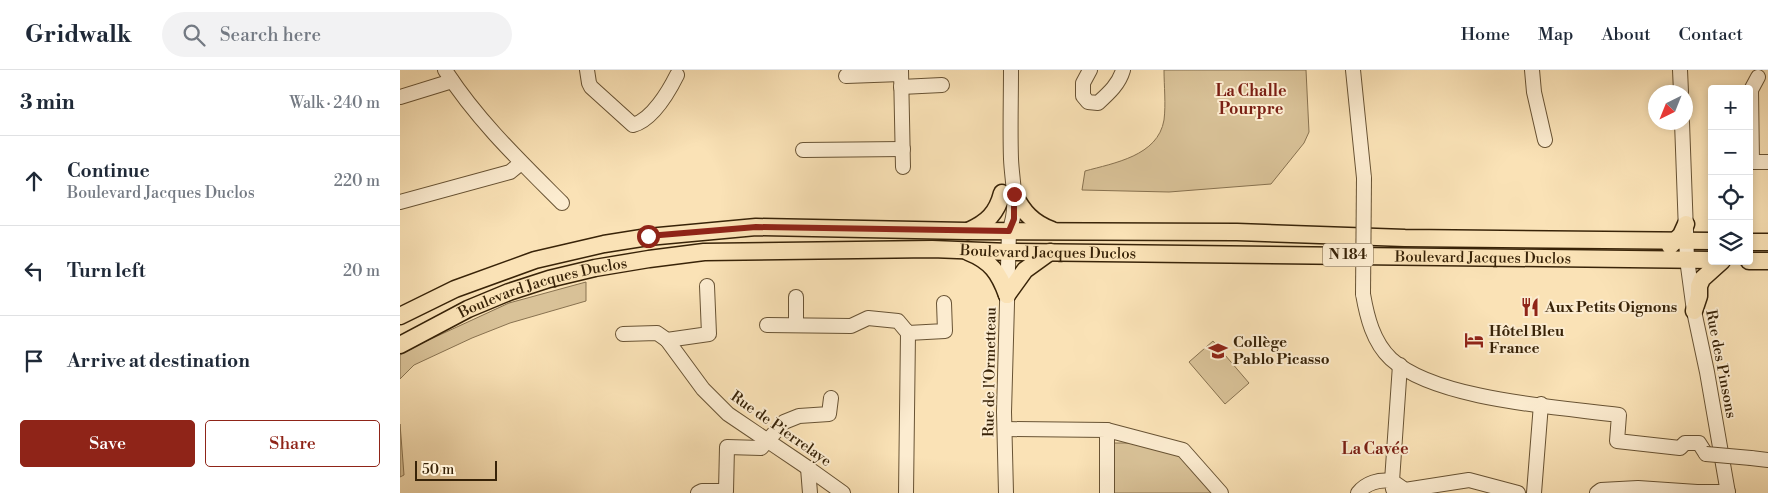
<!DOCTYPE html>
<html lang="en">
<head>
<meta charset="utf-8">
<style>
	:root { --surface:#fff; --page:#f2f2f3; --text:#1f2937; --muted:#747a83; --line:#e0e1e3; --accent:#8f2418 }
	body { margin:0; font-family:"Libre Bodoni",serif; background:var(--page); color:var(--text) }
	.controls { position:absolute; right:15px; top:15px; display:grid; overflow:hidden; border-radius:5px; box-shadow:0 2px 8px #0003 }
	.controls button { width:45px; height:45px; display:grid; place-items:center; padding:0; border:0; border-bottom:1px solid var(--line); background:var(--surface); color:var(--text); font:25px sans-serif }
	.compass { position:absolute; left:1248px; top:15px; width:45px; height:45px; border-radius:50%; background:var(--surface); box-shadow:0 2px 8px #0003; rotate:223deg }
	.scale { position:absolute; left:15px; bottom:12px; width:82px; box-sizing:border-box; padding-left:5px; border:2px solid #382308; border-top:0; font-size:14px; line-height:18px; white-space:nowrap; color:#382308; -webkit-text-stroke:4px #fcecd0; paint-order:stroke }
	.stop { position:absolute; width:15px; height:15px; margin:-11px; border:4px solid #8f2418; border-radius:50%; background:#fff }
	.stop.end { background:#8f2418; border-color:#fff; box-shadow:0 1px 5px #0008 }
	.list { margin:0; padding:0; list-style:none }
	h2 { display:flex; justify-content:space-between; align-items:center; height:65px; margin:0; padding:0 20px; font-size:21px }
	h2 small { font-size:16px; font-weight:400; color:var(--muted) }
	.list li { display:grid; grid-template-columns:32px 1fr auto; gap:15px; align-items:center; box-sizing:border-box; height:90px; padding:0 20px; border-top:1px solid var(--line) }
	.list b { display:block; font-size:19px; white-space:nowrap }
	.list p { margin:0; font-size:16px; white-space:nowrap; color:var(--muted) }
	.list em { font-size:16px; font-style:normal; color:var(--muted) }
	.actions { display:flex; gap:10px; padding:15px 20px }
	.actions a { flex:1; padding:11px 0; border:1px solid var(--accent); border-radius:5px; text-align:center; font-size:18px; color:var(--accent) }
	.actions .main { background:var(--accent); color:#fff }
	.icon { flex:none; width:28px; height:28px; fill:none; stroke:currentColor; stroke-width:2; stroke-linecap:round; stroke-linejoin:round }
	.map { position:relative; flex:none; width:1368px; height:423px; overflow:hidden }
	header { display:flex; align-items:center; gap:30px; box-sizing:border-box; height:70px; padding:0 25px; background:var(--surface); border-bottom:1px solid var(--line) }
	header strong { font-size:24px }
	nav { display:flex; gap:28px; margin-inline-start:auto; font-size:18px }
	.search { width:350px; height:45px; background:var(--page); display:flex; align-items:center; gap:12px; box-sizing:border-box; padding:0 18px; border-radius:28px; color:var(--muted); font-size:19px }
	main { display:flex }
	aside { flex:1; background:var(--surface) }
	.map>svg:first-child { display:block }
	.green { fill:#d9c298; stroke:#887250 }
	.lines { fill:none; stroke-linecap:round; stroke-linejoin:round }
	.minor-casing { stroke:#685334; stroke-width:16 }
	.major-casing { stroke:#382308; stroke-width:19 }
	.minor { stroke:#fcecd0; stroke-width:14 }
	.major { stroke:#fae2b6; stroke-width:16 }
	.minor-bridge-casing { stroke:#685334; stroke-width:16; stroke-linecap:butt }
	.minor-bridge { stroke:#fcecd0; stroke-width:14 }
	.route { stroke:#8f2418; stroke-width:6 }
	.labels { text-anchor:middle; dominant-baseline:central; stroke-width:4; stroke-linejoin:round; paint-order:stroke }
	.shield { fill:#fcecd0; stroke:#735f44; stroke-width:1 }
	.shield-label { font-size:14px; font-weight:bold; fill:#382308 }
	.street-label { font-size:15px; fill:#382308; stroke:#fcecd0 }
	.poi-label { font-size:15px; font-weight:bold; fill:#382308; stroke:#fcecd0; text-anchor:start }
	.neighbourhood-label { font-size:16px; font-weight:bold; fill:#7a1f14; stroke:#fcecd0 }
</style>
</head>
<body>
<header>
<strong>Gridwalk</strong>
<div class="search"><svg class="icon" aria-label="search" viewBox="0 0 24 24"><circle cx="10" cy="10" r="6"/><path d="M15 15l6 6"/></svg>Search here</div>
<nav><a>Home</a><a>Map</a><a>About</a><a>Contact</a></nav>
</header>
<main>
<aside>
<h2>3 min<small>Walk · 240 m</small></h2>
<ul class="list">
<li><svg class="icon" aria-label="ahead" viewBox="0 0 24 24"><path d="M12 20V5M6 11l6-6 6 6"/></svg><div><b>Continue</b><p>Boulevard Jacques Duclos</p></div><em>220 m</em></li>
<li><svg class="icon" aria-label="left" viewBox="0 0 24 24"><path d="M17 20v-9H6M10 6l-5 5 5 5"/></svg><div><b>Turn left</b></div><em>20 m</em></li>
<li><svg class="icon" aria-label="arrive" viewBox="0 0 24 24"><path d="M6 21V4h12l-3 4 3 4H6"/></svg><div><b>Arrive at destination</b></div></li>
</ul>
<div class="actions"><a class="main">Save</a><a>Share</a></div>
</aside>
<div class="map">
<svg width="1368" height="423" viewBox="0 0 1368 423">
	<rect width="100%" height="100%" fill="#fae2b6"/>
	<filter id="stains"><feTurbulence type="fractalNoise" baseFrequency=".004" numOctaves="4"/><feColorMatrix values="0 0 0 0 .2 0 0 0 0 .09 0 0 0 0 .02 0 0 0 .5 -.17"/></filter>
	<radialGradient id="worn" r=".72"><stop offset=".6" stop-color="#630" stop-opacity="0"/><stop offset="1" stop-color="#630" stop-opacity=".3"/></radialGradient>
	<!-- green -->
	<g class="green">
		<path d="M 764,0 L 906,0 L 909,62 L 904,73 L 871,114 L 769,122 L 682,120 L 685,101 C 714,93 758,86 764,50 C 766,34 764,16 764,0 Z"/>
		<path d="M 186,212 L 186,231 L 110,253 L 72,268 L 14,295 L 0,309 L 0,285 L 20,274 L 109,233 Z"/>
		<path d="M 813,271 L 849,313 L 825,334 L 789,292 Z"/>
		<path d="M 0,354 L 4,405 L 0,407 Z"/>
		<path d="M 711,373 L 731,373 L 784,387 L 816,423 L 711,423 Z"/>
	</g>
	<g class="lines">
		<!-- minor casing -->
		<g class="minor-casing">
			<g id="minor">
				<path d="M 45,0 C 77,50 120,91 162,133"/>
				<path d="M 187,0 L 189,13 L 191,17 L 233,55 C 252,50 269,21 277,5"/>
				<path d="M 501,0 L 503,97"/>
				<path d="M 690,0 L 683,13 L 683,26 L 688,32 L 698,33 C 709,23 719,14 723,0"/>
				<path d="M 953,0 L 964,108"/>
				<path d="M 1132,0 L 1134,22 L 1145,70"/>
				<path d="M 1280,0 L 1281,22"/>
				<path d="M 446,6 L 501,4"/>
				<path d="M 1358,7 L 1351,20 L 1352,92 L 1368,92"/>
				<path d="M 501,17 L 542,15"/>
				<path d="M 0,27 L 52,11"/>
				<path d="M 1282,52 L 1287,189 L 1294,241 L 1307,302 L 1328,423"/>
				<path d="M 403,80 L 503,79"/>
				<path d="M 0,132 L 110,102 L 121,93"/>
				<path d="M 963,224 C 967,247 973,272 991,289 C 1036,330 1158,337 1219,345 L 1217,371 L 1280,378 L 1285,373 L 1299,373 L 1306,384"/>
				<path d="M 396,227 L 396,255"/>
				<path d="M 367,255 L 451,256 L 468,248 L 498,251 L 508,263 L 545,261 L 544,233"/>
				<path d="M 223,264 L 257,263 L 267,270 L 309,264 L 307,216"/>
				<path d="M 267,270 L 303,319 L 328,344 L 408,398 L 443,423"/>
				<path d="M 1000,295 L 992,411 L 1005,420 L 1069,410 L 1118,423"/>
				<path d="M 605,359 L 707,360 L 707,423"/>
				<path d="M 707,360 L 783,380 L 821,423"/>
				<path d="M 1351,388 L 1368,390"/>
				<path d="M 408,398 L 410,423"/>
				<path d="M 298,423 L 302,421 L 326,421 L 327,377 L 361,378 L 384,352 L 399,346 L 429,344 L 431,328"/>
				<path d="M 506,423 L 508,263"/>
				<path d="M 606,423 L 604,342 L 609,161 C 619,137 612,113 611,89 C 610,59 611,30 611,0"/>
				<path d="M 958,423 C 966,413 979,409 992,411 L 993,419"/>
				<path d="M 1134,423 L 1141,334"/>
				<path d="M 1197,423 L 1201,420 L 1238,418 L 1297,422 L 1328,422"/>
			</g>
		</g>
		<!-- major casing -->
		<g class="major-casing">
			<g id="major">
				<path d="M 614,124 C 623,142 633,153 652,160"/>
				<path d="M 568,161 C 587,153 597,143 602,123"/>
				<path d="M 1349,172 L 1368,172"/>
				<path d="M 1270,176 L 1281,165 L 1286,154"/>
				<path d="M 568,182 C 591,191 599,203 607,225"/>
				<path d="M 1349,191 L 1368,191"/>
				<path d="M 607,225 L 625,200 L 650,182"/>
				<path d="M 1294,241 L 1299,226 L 1299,216 L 1302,209 L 1322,191"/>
				<path d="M 0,246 L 55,219 L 135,190 L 204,174 L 248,167 L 356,157 L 566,161 L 837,162 L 1005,168 L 1312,171"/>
				<path id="s1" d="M 0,275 L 68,239 L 109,222 L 149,209 L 195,198 L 249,189 L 304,182 L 532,179 L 609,182 L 1312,190"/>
			</g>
		</g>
		<!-- minor -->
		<use href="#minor" class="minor"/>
		<!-- major -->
		<use href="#major" class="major"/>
		<!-- minor-bridge casing -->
		<g class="minor-bridge-casing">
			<g id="minor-bridge">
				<path d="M 963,224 L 964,108"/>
				<path d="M 1306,384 L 1351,388"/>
			</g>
		</g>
		<!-- minor-bridge -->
		<use href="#minor-bridge" class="minor-bridge"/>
	</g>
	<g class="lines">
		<!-- route -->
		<path class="route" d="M 248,166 L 356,157 L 609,161 L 614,149 L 614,124"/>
	</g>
	<!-- icons -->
	<defs>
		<g id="restaurant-bare" transform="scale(1.5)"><path d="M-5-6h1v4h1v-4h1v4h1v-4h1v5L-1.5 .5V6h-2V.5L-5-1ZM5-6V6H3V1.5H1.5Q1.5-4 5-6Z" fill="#8f2418" stroke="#fcecd0" stroke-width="2.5" paint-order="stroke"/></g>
		<g id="hotel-bare" transform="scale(1.5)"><path d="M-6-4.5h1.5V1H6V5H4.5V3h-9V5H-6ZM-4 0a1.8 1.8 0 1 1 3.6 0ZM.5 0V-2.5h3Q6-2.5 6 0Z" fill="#8f2418" stroke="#fcecd0" stroke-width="2.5" paint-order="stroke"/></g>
		<g id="school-bare" transform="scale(1.5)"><path d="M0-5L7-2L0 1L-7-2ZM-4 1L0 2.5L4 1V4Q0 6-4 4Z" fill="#8f2418" stroke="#fcecd0" stroke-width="2.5" paint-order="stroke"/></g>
	</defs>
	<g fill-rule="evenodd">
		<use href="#restaurant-bare" x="1130" y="237"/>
		<use href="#hotel-bare" x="1074" y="270"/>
		<use href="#school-bare" x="818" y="281"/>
	</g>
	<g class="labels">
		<!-- shield labels -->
		<rect class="shield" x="923" y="173.5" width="50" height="23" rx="4"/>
		<g class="shield-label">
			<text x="948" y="185">N 184</text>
		</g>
		<!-- street labels -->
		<g class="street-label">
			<text stroke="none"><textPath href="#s1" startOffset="665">Boulevard Jacques Duclos</textPath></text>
			<text stroke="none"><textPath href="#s1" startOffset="1100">Boulevard Jacques Duclos</textPath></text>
			<text stroke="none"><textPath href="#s1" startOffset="155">Boulevard Jacques Duclos</textPath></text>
			<text transform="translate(1321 294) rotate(79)">Rue des Pinsons</text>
			<text transform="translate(590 302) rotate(-89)">Rue de l'Ormetteau</text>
			<text transform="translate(381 359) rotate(35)">Rue de Pierrelaye</text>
		</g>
		<!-- poi labels -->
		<g class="poi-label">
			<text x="1145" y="237">Aux Petits Oignons</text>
			<text x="1089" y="261">Hôtel Bleu<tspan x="1089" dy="17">France</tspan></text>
			<text x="833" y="272">Collège<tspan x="833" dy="17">Pablo Picasso</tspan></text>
		</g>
		<!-- neighbourhood labels -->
		<g class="neighbourhood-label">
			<text x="851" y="21">La Challe<tspan x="851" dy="18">Pourpre</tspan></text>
			<text x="975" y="379">La Cavée</text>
		</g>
	</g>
	<rect width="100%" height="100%" filter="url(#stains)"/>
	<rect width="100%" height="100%" fill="url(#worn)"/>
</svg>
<div class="controls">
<button>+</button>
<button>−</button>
<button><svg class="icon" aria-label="locate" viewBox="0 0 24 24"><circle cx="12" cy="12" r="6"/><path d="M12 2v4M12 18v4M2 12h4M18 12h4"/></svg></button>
<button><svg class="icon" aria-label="layers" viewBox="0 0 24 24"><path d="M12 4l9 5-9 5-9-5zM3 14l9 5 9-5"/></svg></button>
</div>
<svg class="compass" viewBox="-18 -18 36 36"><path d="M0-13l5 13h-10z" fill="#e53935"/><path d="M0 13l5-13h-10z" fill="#747a83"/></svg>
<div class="scale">50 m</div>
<div class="stop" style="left:248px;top:166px"></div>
<div class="stop end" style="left:614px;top:124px"></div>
</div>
</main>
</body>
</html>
